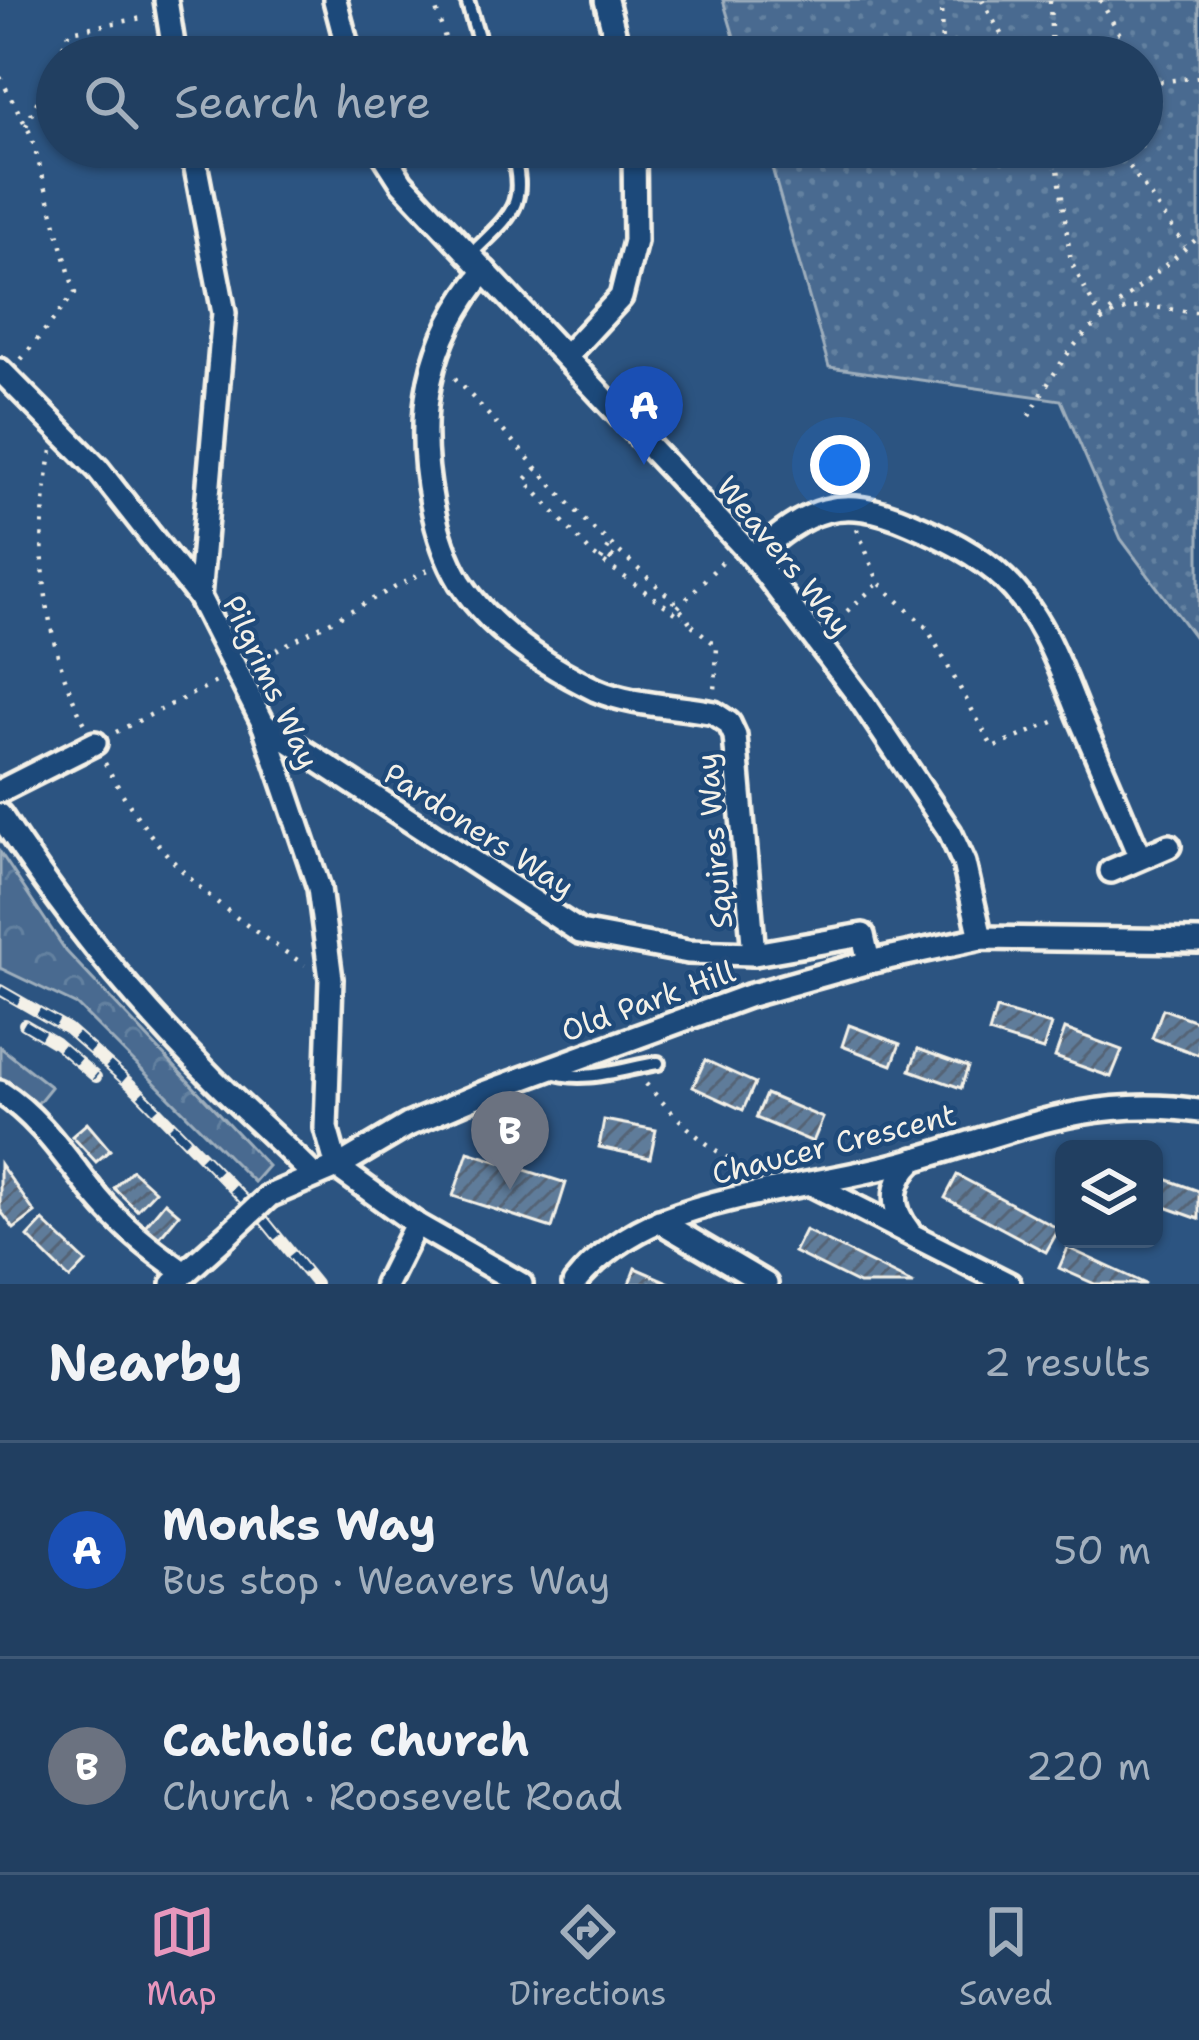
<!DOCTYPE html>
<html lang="en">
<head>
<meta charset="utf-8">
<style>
	:root { --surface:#213f61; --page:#2d4a6a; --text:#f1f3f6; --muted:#a2afbd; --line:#3e5876; --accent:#e797bd }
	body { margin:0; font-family:"Shantell Sans",sans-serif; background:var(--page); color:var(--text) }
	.controls { position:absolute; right:36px; bottom:36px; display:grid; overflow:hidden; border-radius:18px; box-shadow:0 3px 9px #0004 }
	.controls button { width:108px; height:108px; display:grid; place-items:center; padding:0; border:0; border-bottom:3px solid var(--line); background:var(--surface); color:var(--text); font:60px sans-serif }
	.you { position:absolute; left:840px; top:465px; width:42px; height:42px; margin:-30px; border:9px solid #fff; border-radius:50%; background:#1a73e8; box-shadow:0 0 0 18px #1a73e833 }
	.badge { display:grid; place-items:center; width:78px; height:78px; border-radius:50%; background:var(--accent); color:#fff; font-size:39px; font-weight:700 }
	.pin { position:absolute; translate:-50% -99px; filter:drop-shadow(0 3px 6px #0008) }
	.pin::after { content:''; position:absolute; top:63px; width:42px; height:36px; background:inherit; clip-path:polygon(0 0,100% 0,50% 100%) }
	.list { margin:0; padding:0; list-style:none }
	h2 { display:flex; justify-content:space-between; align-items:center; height:156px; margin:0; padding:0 48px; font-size:51px }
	h2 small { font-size:39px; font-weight:400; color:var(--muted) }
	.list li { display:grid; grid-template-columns:78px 1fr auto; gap:36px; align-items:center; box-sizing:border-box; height:216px; padding:0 48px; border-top:3px solid var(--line) }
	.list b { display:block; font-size:45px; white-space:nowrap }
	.list p { margin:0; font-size:39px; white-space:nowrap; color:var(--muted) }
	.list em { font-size:39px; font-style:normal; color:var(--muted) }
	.icon { flex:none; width:66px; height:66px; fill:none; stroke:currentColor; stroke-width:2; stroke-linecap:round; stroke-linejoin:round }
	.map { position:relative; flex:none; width:1199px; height:1284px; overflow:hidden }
	.search { position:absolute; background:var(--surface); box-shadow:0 3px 9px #0004; left:36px; right:36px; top:36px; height:132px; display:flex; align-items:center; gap:30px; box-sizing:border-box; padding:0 42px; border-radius:66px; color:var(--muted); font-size:45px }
	.sheet { height:588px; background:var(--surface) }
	nav { display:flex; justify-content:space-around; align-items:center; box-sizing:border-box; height:168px; border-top:3px solid var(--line); background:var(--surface); font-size:33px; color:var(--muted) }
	nav a { display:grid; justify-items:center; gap:6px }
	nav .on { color:var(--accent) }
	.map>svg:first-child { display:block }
	.grass { fill:url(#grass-dots); stroke:#9eaebc; stroke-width:3 }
	.forest { fill:url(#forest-crowns); stroke:#9eaebc; stroke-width:3 }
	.building { fill:url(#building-hatch); stroke:#f4f1e8; stroke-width:3 }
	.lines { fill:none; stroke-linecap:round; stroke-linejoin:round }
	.lane-casing { stroke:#f4f1e8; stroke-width:20 }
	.street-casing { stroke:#f4f1e8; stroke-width:30 }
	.path { stroke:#f4f1e8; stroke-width:4.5; stroke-dasharray:3 9; stroke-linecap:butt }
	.lane { stroke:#1f4a7a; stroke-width:10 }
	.street { stroke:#1f4a7a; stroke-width:21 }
	.rail-casing { stroke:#f4f1e8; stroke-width:12 }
	.rail { stroke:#1f4a7a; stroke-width:8; stroke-dasharray:22; stroke-linecap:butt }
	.street-bridge-casing { stroke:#f4f1e8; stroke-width:30; stroke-linecap:butt }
	.street-bridge { stroke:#1f4a7a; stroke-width:21 }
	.labels { text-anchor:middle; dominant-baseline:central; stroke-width:9; stroke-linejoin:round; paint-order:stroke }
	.street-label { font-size:30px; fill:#f4f1e8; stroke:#1f4a7a }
</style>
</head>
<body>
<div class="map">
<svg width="1199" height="1284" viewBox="0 0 1199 1284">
	<defs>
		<pattern id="grass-dots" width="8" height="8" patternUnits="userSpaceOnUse" patternTransform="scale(3)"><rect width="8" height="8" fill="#496b90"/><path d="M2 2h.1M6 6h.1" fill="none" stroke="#6481a0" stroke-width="1.8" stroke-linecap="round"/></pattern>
		<pattern id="forest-crowns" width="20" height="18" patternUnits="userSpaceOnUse" patternTransform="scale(3)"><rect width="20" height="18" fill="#496b90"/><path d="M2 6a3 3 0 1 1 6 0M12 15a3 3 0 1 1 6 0" fill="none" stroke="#6481a0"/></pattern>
		<pattern id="building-hatch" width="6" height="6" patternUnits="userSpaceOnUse" patternTransform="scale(3)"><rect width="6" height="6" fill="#5e7b9a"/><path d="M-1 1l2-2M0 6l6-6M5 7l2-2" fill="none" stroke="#556474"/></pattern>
	</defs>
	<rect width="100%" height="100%" fill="#2c5481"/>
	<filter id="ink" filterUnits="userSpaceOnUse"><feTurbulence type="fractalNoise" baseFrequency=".00833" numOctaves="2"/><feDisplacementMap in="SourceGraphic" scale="24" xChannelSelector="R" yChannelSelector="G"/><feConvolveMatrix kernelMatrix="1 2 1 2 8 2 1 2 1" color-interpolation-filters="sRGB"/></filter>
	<g filter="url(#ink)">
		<!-- grass -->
		<path class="grass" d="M 723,0 L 1199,0 L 1199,643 L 1121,539 L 1061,400 L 829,367 L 766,147 L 1142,147 L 1142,57 L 740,57 Z"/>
		<!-- forest -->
		<g class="forest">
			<path d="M 0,852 L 66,951 L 268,1166 L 254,1182 L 77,1005 L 0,968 Z"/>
			<path d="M 0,1047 L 51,1087 L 34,1108 L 0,1083 Z"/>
		</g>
		<!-- building -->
		<g class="building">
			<path d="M 996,1009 L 1051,1025 L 1043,1050 L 989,1033 Z"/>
			<path d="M 1163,1009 L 1199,1022 L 1199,1055 L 1152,1038 Z"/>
			<path d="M 849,1025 L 900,1044 L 892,1065 L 842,1046 Z"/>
			<path d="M 1065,1029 L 1122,1050 L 1111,1077 L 1055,1057 Z"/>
			<path d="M 918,1049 L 968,1067 L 961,1088 L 910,1070 Z"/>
			<path d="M 705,1060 L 755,1083 L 743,1110 L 693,1087 Z"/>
			<path d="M 766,1094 L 823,1118 L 813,1142 L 756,1118 Z"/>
			<path d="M 604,1120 L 656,1130 L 650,1158 L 599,1147 Z"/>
			<path d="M 87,1123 L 110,1150 L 96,1162 L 72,1136 Z"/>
			<path d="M 468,1152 L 566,1183 L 552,1228 L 453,1196 Z"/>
			<path d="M 0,1164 L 35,1213 L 14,1229 L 0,1210 Z"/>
			<path d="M 132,1170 L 155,1191 L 137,1210 L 114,1188 Z"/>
			<path d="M 957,1175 L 1059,1229 L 1046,1252 L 945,1198 Z"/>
			<path d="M 1154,1175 L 1199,1191 L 1199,1219 L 1154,1203 Z"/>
			<path d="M 165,1202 L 179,1214 L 159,1238 L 145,1226 Z"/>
			<path d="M 43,1221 L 86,1262 L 70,1279 L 28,1237 Z"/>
			<path d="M 805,1230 L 914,1284 L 859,1284 L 794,1252 Z"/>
			<path d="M 1068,1248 L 1146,1284 L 1095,1284 L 1059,1268 Z"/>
			<path d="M 635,1268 L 672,1284 L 629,1284 Z"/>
		</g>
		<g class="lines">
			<!-- lane casing -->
			<g class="lane-casing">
				<g id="lane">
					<path d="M 467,0 L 484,57"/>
					<path d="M 470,255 C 511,214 529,207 511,147"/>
					<path d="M 550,1071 C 583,1084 624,1068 658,1063"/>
				</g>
			</g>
			<!-- street casing -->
			<g class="street-casing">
				<g id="street">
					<path d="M 166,0 L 175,57"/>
					<path d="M 335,0 L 350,57"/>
					<path d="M 606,0 L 620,57"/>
					<path d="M 192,147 L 224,313 L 199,597 L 263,723 L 319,888 L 331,979 L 326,1128 L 337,1167"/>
					<path d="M 379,147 L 402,183 L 753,557 L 860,698 L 950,832 L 964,863 L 981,938"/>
					<path d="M 485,271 C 426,341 415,415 432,504 C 437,530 446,559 460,582 C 492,631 544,665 596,690 C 630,705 678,706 714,713 L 729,723 L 735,736 L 754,954"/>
					<path d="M 567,355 L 621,297 L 635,241 L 634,147"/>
					<path d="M 0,370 L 98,469 L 199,597"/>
					<path d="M 753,557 C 807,509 840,493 910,523 C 943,537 978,554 1004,579 C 1042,615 1060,668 1079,715 C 1100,763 1120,810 1140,858"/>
					<path d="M 263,724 L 580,932 L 688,952 L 754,954 L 863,935 L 869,962"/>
					<path d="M 0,791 L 95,743"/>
					<path d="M 0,815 C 62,911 133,999 214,1080 C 247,1113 282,1143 314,1176"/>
					<path d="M 1111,871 L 1169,846"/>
					<path d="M 0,1092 C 41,1118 67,1160 97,1197 C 122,1227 152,1250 183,1272"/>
					<path d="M 337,1167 L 416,1224 L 521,1284"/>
					<path d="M 813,1185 L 1009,1284"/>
					<path d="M 269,1196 L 337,1167 L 408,1125 L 486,1092 L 748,996 L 869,962 L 981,938 L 1199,941"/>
					<path d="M 659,1221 L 766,1284"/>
					<path d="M 909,1231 C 888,1205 892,1181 915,1159"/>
					<path d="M 173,1284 L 225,1237"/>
					<path d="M 386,1284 L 416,1224"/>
					<path d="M 574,1284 C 594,1258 631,1232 663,1220 C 737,1191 818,1185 895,1165 C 1001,1137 1086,1093 1199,1111"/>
				</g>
			</g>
			<!-- path -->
			<g class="path">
				<path d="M 433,0 L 451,57"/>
				<path d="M 941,0 L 942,57"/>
				<path d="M 982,0 L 1005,41 L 1009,57"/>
				<path d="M 1050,0 L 1052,57"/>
				<path d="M 1100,0 L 1133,57"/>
				<path d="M 58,57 L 70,31 L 148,17"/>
				<path d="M 1142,72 L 1149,83 L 1199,77"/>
				<path d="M 0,77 L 31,135 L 75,293 L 19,362"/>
				<path d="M 26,126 L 57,59"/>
				<path d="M 1043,147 L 1055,168"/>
				<path d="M 1055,147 L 1071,262 L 1101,319 L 1199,237"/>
				<path d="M 1116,147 L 1185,246"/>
				<path d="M 455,378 L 587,523 L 673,600 L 692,625"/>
				<path d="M 1029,416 C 1057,369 1087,305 1151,307 C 1167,308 1182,312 1199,312"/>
				<path d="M 52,451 C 32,541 43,645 86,726"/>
				<path d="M 537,468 L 525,480 L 593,555 L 683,618"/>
				<path d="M 857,529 L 879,583 L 927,628 L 993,748 L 1056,721"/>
				<path d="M 601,560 L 604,555 L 614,562 L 616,559 L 606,552 L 611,544"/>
				<path d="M 678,607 L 724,560"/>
				<path d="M 692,625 L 717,646 L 715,692"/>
				<path d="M 829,627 L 879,583"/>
				<path d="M 255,661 L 430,569"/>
				<path d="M 116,732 L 218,681"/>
				<path d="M 105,763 C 157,862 214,905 305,965"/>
				<path d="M 646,1084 C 678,1120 708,1151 752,1171"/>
			</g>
			<!-- lane -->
			<use href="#lane" class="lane"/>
			<!-- street -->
			<use href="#street" class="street"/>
			<!-- rail casing -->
			<g class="rail-casing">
				<g id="rail">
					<path d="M 0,990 L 68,1029 L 138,1091 L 264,1220 L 316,1284"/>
					<path d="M 24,1024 L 56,1043 L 96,1077"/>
				</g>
			</g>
			<!-- rail -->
			<use href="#rail" class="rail"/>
			<!-- street-bridge casing -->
			<g class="street-bridge-casing">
				<path id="street-bridge" d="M 225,1237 L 269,1196"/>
			</g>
			<!-- street-bridge -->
			<use href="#street-bridge" class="street-bridge"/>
		</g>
	</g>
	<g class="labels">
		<!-- street labels -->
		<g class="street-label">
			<text transform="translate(784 556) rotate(51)">Weavers Way</text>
			<text transform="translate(271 682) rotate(65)">Pilgrims Way</text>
			<text transform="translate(479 830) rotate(33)">Pardoners Way</text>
			<text transform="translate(714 841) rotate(-95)">Squires Way</text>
			<text transform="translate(648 1001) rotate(-20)">Old Park Hill</text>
			<text transform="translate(834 1144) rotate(-14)">Chaucer Crescent</text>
		</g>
	</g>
</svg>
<div class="controls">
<button><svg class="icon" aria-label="layers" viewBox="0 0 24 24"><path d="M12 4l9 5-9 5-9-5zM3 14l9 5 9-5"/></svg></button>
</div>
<div class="you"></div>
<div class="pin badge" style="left:644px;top:465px;background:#1a4fb4">A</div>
<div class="pin badge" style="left:510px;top:1190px;background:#6b7280">B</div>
<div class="search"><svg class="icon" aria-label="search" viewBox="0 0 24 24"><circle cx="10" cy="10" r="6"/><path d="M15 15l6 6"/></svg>Search here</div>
</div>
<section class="sheet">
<h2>Nearby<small>2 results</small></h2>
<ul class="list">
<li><span class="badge" style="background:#1a4fb4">A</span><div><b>Monks Way</b><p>Bus stop · Weavers Way</p></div><em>50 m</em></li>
<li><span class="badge" style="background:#6b7280">B</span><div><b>Catholic Church</b><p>Church · Roosevelt Road</p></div><em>220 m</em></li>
</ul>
</section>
<nav>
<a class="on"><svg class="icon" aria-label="map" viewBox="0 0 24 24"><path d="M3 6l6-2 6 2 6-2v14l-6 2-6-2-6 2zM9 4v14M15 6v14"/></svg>Map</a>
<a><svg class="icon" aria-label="directions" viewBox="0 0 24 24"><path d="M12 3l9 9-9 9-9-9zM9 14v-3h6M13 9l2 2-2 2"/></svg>Directions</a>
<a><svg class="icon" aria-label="saved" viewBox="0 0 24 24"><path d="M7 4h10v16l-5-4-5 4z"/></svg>Saved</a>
</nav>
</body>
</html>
